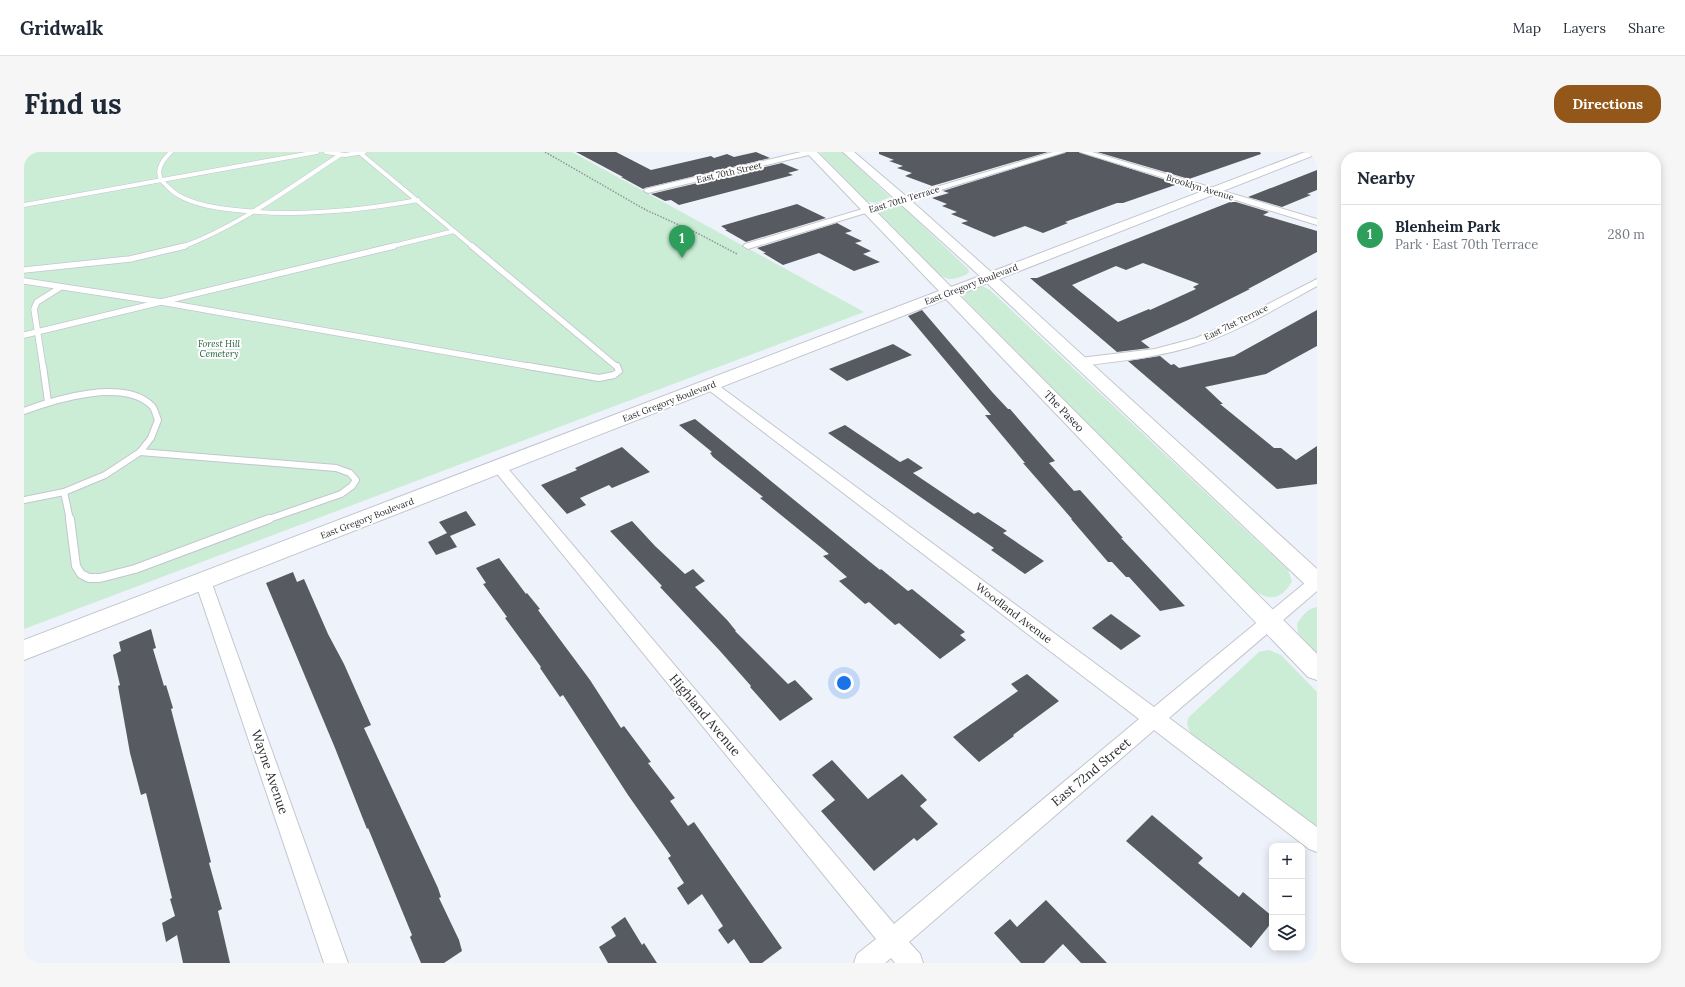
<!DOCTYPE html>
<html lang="en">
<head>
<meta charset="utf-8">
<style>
	:root { --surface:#fff; --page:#f6f6f7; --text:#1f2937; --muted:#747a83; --line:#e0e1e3; --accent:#94571a }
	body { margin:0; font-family:Lora,serif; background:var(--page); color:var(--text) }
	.controls { position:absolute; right:12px; bottom:12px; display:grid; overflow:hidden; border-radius:8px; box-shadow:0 2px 10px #0003 }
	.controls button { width:36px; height:36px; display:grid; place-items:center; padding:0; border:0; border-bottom:1px solid var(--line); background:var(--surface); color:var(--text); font:20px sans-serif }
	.you { position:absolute; left:820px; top:531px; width:14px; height:14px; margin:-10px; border:3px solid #fff; border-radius:50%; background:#1a73e8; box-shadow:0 0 0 6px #1a73e833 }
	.badge { display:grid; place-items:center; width:26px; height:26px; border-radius:50%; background:var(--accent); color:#fff; font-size:13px; font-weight:700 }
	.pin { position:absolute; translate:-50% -33px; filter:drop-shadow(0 1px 2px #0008) }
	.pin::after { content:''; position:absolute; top:21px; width:14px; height:12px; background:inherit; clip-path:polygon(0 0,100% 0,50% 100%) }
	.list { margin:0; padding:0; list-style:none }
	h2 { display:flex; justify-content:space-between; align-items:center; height:52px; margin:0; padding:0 16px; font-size:17px }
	h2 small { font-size:13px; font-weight:400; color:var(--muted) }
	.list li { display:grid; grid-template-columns:26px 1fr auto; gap:12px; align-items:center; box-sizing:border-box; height:60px; padding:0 16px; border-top:1px solid var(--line) }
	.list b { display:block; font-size:15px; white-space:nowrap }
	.list p { margin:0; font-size:13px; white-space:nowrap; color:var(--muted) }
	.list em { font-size:13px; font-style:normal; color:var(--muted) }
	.icon { flex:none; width:22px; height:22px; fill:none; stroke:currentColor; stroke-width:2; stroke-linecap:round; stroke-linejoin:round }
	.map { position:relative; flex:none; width:1293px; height:811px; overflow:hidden; border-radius:16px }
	header { display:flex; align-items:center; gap:24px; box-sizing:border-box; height:56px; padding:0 20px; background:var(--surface); border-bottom:1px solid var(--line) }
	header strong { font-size:19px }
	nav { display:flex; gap:22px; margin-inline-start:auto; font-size:14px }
	.intro { display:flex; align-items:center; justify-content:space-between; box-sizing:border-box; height:96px; padding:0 24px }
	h1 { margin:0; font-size:28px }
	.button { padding:10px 18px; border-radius:16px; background:var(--accent); color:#fff; font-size:14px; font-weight:700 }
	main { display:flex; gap:24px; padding:0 24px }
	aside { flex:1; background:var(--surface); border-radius:16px; box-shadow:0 2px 10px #0003 }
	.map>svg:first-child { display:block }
	.green { fill:#cbecd5 }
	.building { fill:#575b61; fill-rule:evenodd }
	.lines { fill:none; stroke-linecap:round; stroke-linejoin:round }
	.lane-far3-casing { stroke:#c3c6ce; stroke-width:5 }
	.lane-far2-casing { stroke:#c3c6ce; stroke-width:7 }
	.lane-far1-casing { stroke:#c3c6ce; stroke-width:8 }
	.lane-casing { stroke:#c3c6ce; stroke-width:10 }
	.street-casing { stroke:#c3c6ce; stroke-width:2 }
	.secondary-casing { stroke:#c3c6ce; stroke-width:2 }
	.path { stroke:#91949a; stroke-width:1.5; stroke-dasharray:1.5 1.5; stroke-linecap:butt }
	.lane-far3 { stroke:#fff; stroke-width:4 }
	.lane-far2 { stroke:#fff; stroke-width:5.5 }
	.lane-far1 { stroke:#fff; stroke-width:6 }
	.lane { stroke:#fff; stroke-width:8 }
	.street { fill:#fff; fill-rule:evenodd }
	.secondary { fill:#fff; fill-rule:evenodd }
	.labels { text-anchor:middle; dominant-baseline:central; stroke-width:4; stroke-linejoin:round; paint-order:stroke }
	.far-street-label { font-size:9px; fill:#2a2c2f; stroke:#fff }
	.far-park-label { font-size:9px; font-style:italic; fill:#1e5b39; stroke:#fff }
	.street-label { font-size:11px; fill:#2a2c2f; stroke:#fff }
	.near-street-label { font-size:13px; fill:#2a2c2f; stroke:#fff }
</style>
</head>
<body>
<header>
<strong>Gridwalk</strong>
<nav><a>Map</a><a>Layers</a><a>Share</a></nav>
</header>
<div class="intro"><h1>Find us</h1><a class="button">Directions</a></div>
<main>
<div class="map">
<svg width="1293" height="811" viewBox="0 0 1293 811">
	<rect width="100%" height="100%" fill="#eef2fa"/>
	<!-- green -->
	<g class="green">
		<path d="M 0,0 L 548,0 L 840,160 L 0,477 Z"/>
		<path d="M 797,0 L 818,0 L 866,45 L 852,51 L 843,49 L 796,1 Z"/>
		<path d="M 869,53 L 877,54 L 881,57 L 944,117 L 945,120 L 943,122 C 933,127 924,130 915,122 L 855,61 L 856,57 Z"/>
		<path d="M 958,134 L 966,138 L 1264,418 L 1268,429 C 1256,452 1239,448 1223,432 L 939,145 L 940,140 Z"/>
		<path d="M 1293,455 L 1293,502 L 1274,481 L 1273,472 C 1277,465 1284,456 1293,455 Z"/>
		<path d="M 1245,498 L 1257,503 L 1293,540 L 1293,678 L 1171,586 C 1165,579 1161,573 1165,565 L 1235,500 Z"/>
	</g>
	<!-- building -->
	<g class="building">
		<path d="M 552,0 L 592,0 L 627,18 L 687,4 L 690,6 L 703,2 L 710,5 L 732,0 L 746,6 L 621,36 L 619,37 L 597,25 L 599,25 Z"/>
		<path d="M 855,0 L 1024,0 L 908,34 L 881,24 L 888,21 L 873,16 L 879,14 L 865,9 L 870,8 L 855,2 Z"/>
		<path d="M 1042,0 L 1055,0 L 1154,32 L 1099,51 L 1093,51 L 1041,70 L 1044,71 L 1019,81 L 1001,74 L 970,85 L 937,71 L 944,69 L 927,62 L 933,60 L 918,54 L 923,52 L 908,46 L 925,41 L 919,39 Z"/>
		<path d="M 1073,0 L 1236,0 L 1237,2 L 1165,27 Z"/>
		<path d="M 758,11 L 775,18 L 764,21 L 769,23 L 655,53 L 647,48 L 641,49 L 627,42 Z"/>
		<path d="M 1293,18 L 1293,38 L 1283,42 L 1287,43 L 1258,55 L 1224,45 Z"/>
		<path d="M 1206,50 L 1212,50 L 1245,60 L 1239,63 L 1293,79 L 1293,100 L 1224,137 L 1226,137 L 1164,168 L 1117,189 L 1126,196 L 1093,200 L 1006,126 L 1013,126 ZM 1119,111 L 1175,132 L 1169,135 L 1172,137 L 1126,158 L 1125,157 L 1094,170 L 1048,133 L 1092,114 L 1102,118 Z"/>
		<path d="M 773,52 L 802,66 L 722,90 L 701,78 L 703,78 L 697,74 Z"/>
		<path d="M 813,71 L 828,79 L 821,81 L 838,89 L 831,91 L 847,99 L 839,102 L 856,110 L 830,119 L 795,101 L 759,113 L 739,101 L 742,101 L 733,96 Z"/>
		<path d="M 898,158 L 969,241 L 984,257 L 986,257 L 1031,309 L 1025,311 L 1050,339 L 1056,338 L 1099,386 L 1097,386 L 1161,454 L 1136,459 L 1105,425 L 1102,425 L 1088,410 L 1084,410 L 1047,367 L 1048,367 L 999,311 L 1001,311 L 961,263 L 967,263 L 884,164 Z"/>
		<path d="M 1293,158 L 1293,194 L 1242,222 L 1181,235 L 1199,252 L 1196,252 L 1250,296 L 1257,296 L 1272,308 L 1293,294 L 1293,332 L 1253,337 L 1104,209 L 1136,204 L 1147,213 L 1150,212 L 1155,216 L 1210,204 Z"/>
		<path d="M 869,192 L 888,203 L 823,229 L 805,217 Z"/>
		<path d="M 671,267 L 856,418 L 857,417 L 884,439 L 888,437 L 941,480 L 936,483 L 942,488 L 916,507 L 875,471 L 871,473 L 845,450 L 841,452 L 815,429 L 823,425 L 799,404 L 805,402 L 736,346 L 739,345 L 689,305 L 686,301 L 688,300 L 655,273 Z"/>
		<path d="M 821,273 L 876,310 L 884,306 L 899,316 L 889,321 L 950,362 L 954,360 L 983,379 L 979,381 L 1020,409 L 1001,422 L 967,398 L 970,396 L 804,281 Z"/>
		<path d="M 598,295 L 626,320 L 588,336 L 585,333 L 556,346 L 562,353 L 543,362 L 517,333 L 553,318 L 551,316 Z"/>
		<path d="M 442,359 L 452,373 L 426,384 L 433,395 L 412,403 L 404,390 L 423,381 L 415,370 Z"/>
		<path d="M 608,369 L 631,394 L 661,422 L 669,417 L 681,429 L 671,435 L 704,469 L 712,479 L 711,479 L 764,532 L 771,528 L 789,547 L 756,569 L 726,535 L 727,534 L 696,499 L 636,435 L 638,434 L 586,379 Z"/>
		<path d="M 475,406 L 502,442 L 503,441 L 516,457 L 514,458 L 566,528 L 597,576 L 600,574 L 627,610 L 624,611 L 651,646 L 646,649 L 664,674 L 670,670 L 758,796 L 738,811 L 726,811 L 710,787 L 704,792 L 694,778 L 699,774 L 678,742 L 664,753 L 653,736 L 660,731 L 644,706 L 647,704 L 604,643 L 539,543 L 536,545 L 516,516 L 517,515 L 481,466 L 483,465 L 459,432 L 462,431 L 452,416 Z"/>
		<path d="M 269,420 L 273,430 L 280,427 L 304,482 L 320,512 L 347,573 L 340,576 L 414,736 L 417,745 L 415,746 L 435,788 L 438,799 L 420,811 L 397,811 L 386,785 L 388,783 L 344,676 L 343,677 L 311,596 L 242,431 Z"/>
		<path d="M 1087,462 L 1117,484 L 1097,498 L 1068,476 Z"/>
		<path d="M 127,477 L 132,496 L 129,497 L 140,534 L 142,533 L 149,556 L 147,557 L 187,710 L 185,711 L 198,757 L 194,759 L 206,811 L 159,811 L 153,783 L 142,790 L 138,771 L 151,764 L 146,747 L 148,746 L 122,641 L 117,643 L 106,601 L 94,534 L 96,533 L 89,503 L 97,499 L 95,490 Z"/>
		<path d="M 1003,522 L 1035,549 L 989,583 L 990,584 L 955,610 L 929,585 L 994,539 L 987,532 Z"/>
		<path d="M 808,608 L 844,647 L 878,622 L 903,648 L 896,654 L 914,672 L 893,689 L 890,686 L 850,719 L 797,659 L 811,648 L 788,623 Z"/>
		<path d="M 1128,663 L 1179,706 L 1174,711 L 1215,745 L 1219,740 L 1248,764 L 1248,770 L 1227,796 L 1102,689 Z"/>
		<path d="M 1022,748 L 1083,811 L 1057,811 L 1039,792 L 1020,811 L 997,811 L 970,781 L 986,767 L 993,775 Z"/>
		<path d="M 601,765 L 618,793 L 620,791 L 633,811 L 584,811 L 575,795 L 592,784 L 587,775 Z"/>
	</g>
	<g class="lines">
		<!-- lane-far3 casing -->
		<g class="lane-far3-casing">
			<g id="lane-far3">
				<path d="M 147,0 C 137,9 129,23 142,33 C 146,37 150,41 154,43 C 171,53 193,56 212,58 C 273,65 334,59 394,48"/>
				<path d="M 302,0 L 321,3 L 340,0"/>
				<path d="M 336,1 L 449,95"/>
				<path d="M 0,53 L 293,0"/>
				<path d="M 158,95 C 215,74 265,36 316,3"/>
				<path d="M 365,95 L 430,79"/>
			</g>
		</g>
		<!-- lane-far2 casing -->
		<g class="lane-far2-casing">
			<g id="lane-far2">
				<path d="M 448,94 L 593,215"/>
				<path d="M 0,118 L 106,107 L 161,94"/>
				<path d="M 0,129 L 137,150 L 509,215"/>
				<path d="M 0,183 L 370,94"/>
				<path d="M 19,215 L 10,157 L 13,150 L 37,135"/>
			</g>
		</g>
		<!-- lane-far1 casing -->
		<g class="lane-far1-casing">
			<g id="lane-far1">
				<path d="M 19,214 L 24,250"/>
				<path d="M 504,214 L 575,226 L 590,223 L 595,219 L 593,214"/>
				<path d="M 0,259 C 32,247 100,226 128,254 C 131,257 132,264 134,268 L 127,286 L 116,300 L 81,323 L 40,340 L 0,348"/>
				<path d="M 116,300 L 312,316 L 326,321 L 332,328 L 328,334 L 317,342 L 242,368"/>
				<path d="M 40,340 L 46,368"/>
			</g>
		</g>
		<!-- lane casing -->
		<g class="lane-casing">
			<path id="lane" d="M 46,367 L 52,414 L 57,422 L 65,426 L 76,426 L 111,417 L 245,367"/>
		</g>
		<!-- street casing -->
		<g class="street-casing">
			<g id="street">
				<path d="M 777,0 L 790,0 L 789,2 L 624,41 L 620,39 L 621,37 Z"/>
				<path d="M 1029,0 L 1041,0 L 727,96 L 724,97 L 719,94 L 721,92 Z"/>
				<path d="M 1056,0 L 1068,0 L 1293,67 L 1293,73 Z"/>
				<path d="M 1293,127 L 1293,134 C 1256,154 1219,177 1179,191 C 1139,205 1097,209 1056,214 L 1052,213 L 1050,210 L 1052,207 L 1056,206 L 1131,197 L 1172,186 L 1217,166 Z"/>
				<path d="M 686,229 L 690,230 L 1130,555 L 1287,426 L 1293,424 L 1293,439 L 1145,566 L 1293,675 L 1293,700 L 1285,697 L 1130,578 L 885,790 L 896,802 L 899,811 L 871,811 L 867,806 L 861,811 L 830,811 L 833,802 L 852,787 L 470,318 L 468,315 L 470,312 L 475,311 L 480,312 L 870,772 L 1115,567 L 682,236 L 680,233 L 682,230 Z"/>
				<path d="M 179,423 L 185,425 L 187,429 L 324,811 L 300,811 L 171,429 L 173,425 Z"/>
			</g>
		</g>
		<!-- secondary casing -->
		<g class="secondary-casing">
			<path id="secondary" d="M 782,0 L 793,0 L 927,135 L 956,124 L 819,0 L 830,0 L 883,45 L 967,120 L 1281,0 L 1293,0 L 1293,2 L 975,127 L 1293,417 L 1293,438 L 1285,436 L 963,131 L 935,143 L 1293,502 L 1293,528 L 1284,525 L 922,147 L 0,508 L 0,488 L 915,139 Z"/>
		</g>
		<!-- path -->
		<path class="path" d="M 521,0 L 622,58 L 675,82 L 713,102"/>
		<!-- lane-far3 -->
		<use href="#lane-far3" class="lane-far3"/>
		<!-- lane-far2 -->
		<use href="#lane-far2" class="lane-far2"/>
		<!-- lane-far1 -->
		<use href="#lane-far1" class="lane-far1"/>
		<!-- lane -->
		<use href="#lane" class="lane"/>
		<!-- street -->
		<use href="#street" class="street"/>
		<!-- secondary -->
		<use href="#secondary" class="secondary"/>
	</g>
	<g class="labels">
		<!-- far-street labels -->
		<g class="far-street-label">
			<text transform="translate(705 20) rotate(-13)">East 70th Street</text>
			<text transform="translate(1176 35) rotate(17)">Brooklyn Avenue</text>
			<text transform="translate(880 47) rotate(-17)">East 70th Terrace</text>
			<text transform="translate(947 132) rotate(-21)">East Gregory Boulevard</text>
			<text transform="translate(1212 170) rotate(-26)">East 71st Terrace</text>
			<text transform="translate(645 249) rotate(-21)">East Gregory Boulevard</text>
			<text transform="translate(343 366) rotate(-21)">East Gregory Boulevard</text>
		</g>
		<!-- far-park labels -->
		<g class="far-park-label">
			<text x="195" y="191">Forest Hill<tspan x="195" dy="10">Cemetery</tspan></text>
		</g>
		<!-- street labels -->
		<g class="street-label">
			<text transform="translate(1040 259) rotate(46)">The Paseo</text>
			<text transform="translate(990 461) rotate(37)">Woodland Avenue</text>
		</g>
		<!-- near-street labels -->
		<g class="near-street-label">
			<text transform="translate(681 563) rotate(50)">Highland Avenue</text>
			<text transform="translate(246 620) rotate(71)">Wayne Avenue</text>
			<text transform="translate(1067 620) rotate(-40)">East 72nd Street</text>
		</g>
	</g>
</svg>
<div class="controls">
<button>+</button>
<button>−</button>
<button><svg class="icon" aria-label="layers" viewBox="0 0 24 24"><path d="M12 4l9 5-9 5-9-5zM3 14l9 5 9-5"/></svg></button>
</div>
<div class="you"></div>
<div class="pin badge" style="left:658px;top:106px;background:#2e9e5b">1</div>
</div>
<aside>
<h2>Nearby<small></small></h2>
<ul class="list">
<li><span class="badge" style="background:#2e9e5b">1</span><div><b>Blenheim Park</b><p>Park · East 70th Terrace</p></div><em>280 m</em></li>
</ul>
</aside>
</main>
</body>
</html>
